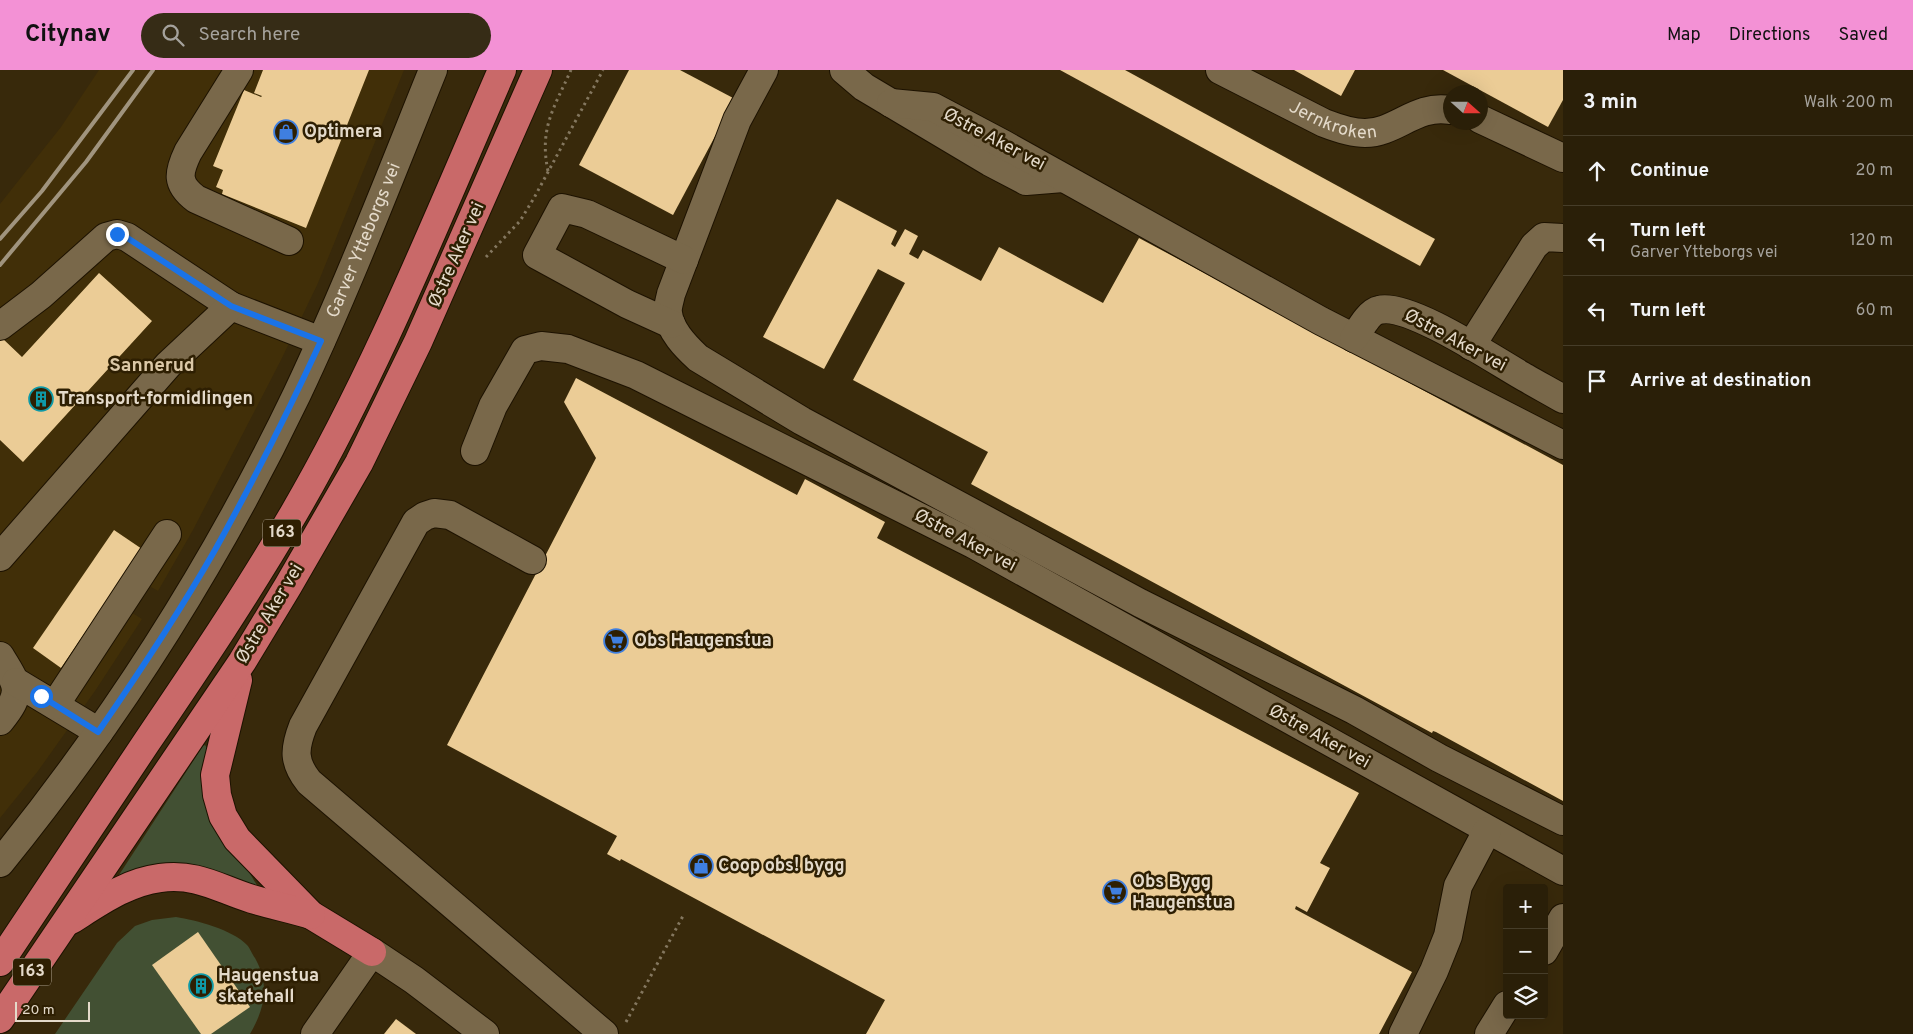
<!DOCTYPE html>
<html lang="en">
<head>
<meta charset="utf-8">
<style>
	:root { --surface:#2a1f08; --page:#362c16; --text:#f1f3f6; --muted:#a5a29c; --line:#463d29; --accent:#f391d5 }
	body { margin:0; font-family:Overpass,sans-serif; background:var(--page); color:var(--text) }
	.controls { position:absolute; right:15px; bottom:15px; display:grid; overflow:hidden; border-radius:5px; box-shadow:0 5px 20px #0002 }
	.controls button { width:45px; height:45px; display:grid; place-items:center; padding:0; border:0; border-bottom:1px solid var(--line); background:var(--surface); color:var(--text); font:25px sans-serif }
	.compass { position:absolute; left:1443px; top:15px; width:45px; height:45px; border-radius:50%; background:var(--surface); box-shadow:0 5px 20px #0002; rotate:111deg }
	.scale { position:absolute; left:15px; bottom:12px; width:75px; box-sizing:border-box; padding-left:5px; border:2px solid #e4daca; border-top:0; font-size:14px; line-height:18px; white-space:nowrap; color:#e4daca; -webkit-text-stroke:4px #2e1f02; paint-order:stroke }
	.stop { position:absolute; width:15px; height:15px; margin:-11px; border:4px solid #1a73e8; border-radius:50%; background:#fff }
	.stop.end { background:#1a73e8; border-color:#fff; box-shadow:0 1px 5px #0008 }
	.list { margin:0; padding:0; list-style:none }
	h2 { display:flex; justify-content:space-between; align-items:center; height:65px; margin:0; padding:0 20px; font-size:21px }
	h2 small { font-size:16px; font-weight:400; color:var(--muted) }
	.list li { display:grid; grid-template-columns:32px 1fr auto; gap:15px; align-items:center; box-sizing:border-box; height:70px; padding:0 20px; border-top:1px solid var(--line) }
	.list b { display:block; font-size:19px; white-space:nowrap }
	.list p { margin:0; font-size:16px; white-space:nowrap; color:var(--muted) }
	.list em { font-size:16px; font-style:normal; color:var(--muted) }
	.icon { flex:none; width:28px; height:28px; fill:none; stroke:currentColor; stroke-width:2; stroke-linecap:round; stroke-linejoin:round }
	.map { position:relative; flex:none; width:1563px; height:964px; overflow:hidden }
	header { display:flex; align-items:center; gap:30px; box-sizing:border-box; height:70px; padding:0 25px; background:var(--accent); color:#111 }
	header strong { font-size:24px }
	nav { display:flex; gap:28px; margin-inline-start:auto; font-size:18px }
	.search { width:350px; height:45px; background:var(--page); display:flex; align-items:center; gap:12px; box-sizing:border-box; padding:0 18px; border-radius:28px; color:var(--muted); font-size:19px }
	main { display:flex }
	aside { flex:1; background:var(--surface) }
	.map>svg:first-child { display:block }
	.built { fill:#412f08 }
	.green { fill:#425033 }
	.building { fill:#ebcc96 }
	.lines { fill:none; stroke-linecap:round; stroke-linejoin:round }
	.minor-casing { stroke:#1d1200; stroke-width:30 }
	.highway-casing { stroke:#1d1200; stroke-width:30 }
	.path { stroke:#84775f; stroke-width:3; stroke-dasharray:2.5 4; stroke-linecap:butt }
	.minor { stroke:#79684a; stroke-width:28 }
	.highway { stroke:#c96969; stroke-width:28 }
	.rail { stroke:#a0947e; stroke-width:4 }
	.route { stroke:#1a73e8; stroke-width:6 }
	.labels { text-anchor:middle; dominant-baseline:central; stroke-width:5; stroke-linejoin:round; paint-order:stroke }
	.shield { fill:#2e1f02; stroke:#ada28e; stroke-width:1 }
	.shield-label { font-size:16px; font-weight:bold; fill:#e4daca }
	.street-label { font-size:18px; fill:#e4daca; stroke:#2e1f02 }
	.poi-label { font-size:18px; font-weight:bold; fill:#e4daca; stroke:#2e1f02; text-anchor:start }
	.neighbourhood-label { font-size:19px; font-weight:bold; fill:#dbc8a7; stroke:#2e1f02 }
</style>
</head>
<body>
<header>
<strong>Citynav</strong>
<div class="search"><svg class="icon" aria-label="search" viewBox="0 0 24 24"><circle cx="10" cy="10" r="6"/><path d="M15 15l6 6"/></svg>Search here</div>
<nav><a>Map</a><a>Directions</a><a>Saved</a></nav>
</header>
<main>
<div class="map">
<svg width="1563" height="964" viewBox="0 0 1563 964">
	<rect width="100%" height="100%" fill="#38290b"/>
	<!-- built -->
	<path class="built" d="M 99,0 L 404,0 L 318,213 L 281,290 L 193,460 L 158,521 L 146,514 L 129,541 L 142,549 L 95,621 L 38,701 L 0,748 L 0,134 L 61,57 Z"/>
	<!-- green -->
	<g class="green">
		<path d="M 205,675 L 207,678 L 204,694 L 220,766 L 249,802 L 258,817 L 117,808 L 203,676 Z"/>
		<path d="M 176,847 C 196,850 233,860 247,875 C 250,878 252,884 255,888 C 270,915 265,938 250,964 L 55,964 L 117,873 L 135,856 L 152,850 Z"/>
	</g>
	<!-- building -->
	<g class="building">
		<path d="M 263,0 L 369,0 L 306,158 L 222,124 L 223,120 L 216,117 L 223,100 L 213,96 L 244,20 L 261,27 L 262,26 L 254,23 Z"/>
		<path d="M 629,0 L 680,0 L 735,29 L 673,145 L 579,95 Z"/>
		<path d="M 1060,0 L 1125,0 L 1435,169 L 1420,196 Z"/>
		<path d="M 1294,0 L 1355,0 L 1341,26 Z"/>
		<path d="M 1443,0 L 1563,0 L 1563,30 L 1548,57 Z"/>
		<path d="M 837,129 L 897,161 L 891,174 L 895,177 L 905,159 L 918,166 L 909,184 L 918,189 L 923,180 L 981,211 L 999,177 L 1103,233 L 1139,168 L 1563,395 L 1563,731 L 1436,662 L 1433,661 L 1432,663 L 971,414 L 988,382 L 853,310 L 905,213 L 878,199 L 824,299 L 763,267 Z"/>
		<path d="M 99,203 L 152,251 L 23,392 L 0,370 L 0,269 L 1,267 L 22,287 Z"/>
		<path d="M 576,308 L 797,425 L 805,409 L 885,452 L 877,468 L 1359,723 L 1320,793 L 1330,798 L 1307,842 L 1296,836 L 1295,839 L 1412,902 L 1379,964 L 866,964 L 885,930 L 621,789 L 620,791 L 607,784 L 617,766 L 447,675 L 596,388 L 564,332 Z"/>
		<path d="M 114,460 L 142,479 L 61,598 L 33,578 Z"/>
		<path d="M 198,862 L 250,937 L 211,964 L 201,964 L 152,895 Z"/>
		<path d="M 396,949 L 416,964 L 384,964 Z"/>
	</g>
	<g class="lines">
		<!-- minor casing -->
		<g class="minor-casing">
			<g id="minor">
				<path d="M 239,0 L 188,82 C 178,103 176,114 196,129 L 289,171"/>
				<path d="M 764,0 L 737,50 L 671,224 C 670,230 667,237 668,243 C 670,261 686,277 698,288 L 802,351 L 1140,533 L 1354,640 L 1439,688 L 1563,751"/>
				<path d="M 844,0 L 864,17 L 990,92 L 1026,111 L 1063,108"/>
				<path id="s1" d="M 1220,0 L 1324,53 C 1337,58 1351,63 1365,63 C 1396,63 1416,34 1450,40"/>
				<path d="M 891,33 L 933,37 L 1003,74 L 1321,251 L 1563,375"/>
				<path d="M 1480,49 L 1563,88"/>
				<path d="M 671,254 L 627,234 L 537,185 L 562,138 L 587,144 L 684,190"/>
				<path d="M 0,256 L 41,225 L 106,167 L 117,164 L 127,167 L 231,236 L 321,271"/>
				<path d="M 1354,268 C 1360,259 1369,242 1379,240 C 1409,232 1497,292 1526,308 C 1538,315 1551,322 1563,329"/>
				<path d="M 1471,276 L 1534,176 L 1544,167 L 1563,168"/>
				<path d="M 475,381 L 493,336 L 525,280 L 541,276 L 568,279 L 636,305 L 973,474 L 1563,801"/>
				<path d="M 0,487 L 168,295 L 231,236"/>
				<path d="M 532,490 L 450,445 L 434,443 L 425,446 L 416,452 L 303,656 C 294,679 293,692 309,712 L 604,964"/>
				<path d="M 0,586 C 18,615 24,622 0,651"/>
				<path d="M 16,612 L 99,662"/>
				<path d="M 55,635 L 167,464"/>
				<path id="s2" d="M 0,793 C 117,649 217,491 297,324 C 347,218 389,109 433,0"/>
				<path d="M 1544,881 L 1563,848"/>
				<path d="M 315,964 L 372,882 L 414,910 L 485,964"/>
				<path d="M 1403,964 L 1434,901 L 1448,866 L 1458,816 L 1487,761"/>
				<path d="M 1489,964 L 1507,935"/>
			</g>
		</g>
		<!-- highway casing -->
		<g class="highway-casing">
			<g id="highway">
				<path d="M 238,610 L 215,705 L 217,725 L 223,746 L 237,769 L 311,845 L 372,882"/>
				<path d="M 71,850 C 98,833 127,812 160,808 C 198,803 219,819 252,829 C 272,835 292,839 311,845"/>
				<path d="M 0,892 C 49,819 98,746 146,673 C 197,598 248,522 294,443 C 376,302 437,149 502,0"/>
				<path d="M 0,949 L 242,592 L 288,516 L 359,393 L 418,272 L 538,0"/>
			</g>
		</g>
		<!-- path -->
		<g class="path">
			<path d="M 548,101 C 539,58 554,38 571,0"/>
			<path d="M 486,187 L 520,151 L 534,128 L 603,0"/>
			<path d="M 626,952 L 684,844"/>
		</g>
		<!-- minor -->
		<use href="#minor" class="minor"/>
		<!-- highway -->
		<use href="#highway" class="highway"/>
		<!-- rail -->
		<g class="rail">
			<path d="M 0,169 L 42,121 L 133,0"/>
			<path d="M 0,195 L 86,92 L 153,0"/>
		</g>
	</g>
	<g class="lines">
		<!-- route -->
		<path class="route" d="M 41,626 L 98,662 C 139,603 179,543 215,480 C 253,412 288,342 321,271 L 231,236 L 126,167 L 117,164"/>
	</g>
	<!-- icons -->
	<defs>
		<g id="shop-ring" transform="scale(1.25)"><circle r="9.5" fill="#2e1f02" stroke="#3f7fe0" stroke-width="1.5"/><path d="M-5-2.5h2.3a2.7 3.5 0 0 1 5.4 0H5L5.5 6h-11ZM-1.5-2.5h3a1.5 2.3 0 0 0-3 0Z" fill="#3f7fe0"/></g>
		<g id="building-ring" transform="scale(1.25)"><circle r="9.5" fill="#2e1f02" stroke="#0f9aa8" stroke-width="1.5"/><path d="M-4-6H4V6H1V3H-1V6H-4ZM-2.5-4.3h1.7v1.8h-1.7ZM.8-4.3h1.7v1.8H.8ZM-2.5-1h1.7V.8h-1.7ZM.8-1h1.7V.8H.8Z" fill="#0f9aa8"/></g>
		<g id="supermarket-ring" transform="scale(1.25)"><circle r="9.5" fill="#2e1f02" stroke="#3f7fe0" stroke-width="1.5"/><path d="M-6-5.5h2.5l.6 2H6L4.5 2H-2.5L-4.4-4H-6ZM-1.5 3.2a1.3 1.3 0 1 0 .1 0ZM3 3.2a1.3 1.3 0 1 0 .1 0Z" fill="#3f7fe0"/></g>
	</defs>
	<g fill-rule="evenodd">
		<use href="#shop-ring" x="286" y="62"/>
		<use href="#building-ring" x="41" y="329"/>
		<use href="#supermarket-ring" x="616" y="571"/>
		<use href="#shop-ring" x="701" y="796"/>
		<use href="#supermarket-ring" x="1115" y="822"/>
		<use href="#building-ring" x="201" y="916"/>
	</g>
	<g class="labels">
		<!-- shield labels -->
		<g class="shield">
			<rect x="263" y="449.5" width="38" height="27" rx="4"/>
			<rect x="13" y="888.5" width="38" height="27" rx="4"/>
		</g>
		<g class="shield-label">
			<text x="282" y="463">163</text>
			<text x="32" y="902">163</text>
		</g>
		<!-- street labels -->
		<g class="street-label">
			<text stroke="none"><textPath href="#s1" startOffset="125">Jernkroken</textPath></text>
			<text transform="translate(994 70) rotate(28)">Østre Aker vei</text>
			<text stroke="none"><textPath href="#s2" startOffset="724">Garver Ytteborgs vei</textPath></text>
			<text transform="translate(457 185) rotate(-66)">Østre Aker vei</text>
			<text transform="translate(1455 271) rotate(28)">Østre Aker vei</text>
			<text transform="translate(965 471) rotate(28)">Østre Aker vei</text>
			<text transform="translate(270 544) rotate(-59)">Østre Aker vei</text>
			<text transform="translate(1319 667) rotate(29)">Østre Aker vei</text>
		</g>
		<!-- poi labels -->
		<g class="poi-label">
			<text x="304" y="62">Optimera</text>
			<text x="58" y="329">Transport-formidlingen</text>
			<text x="634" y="571">Obs Haugenstua</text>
			<text x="718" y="796">Coop obs! bygg</text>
			<text x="1132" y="812">Obs Bygg<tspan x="1132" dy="21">Haugenstua</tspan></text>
			<text x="218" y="906">Haugenstua<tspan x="218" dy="21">skatehall</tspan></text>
		</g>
		<!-- neighbourhood labels -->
		<g class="neighbourhood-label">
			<text x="152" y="296">Sannerud</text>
		</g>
	</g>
</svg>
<div class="controls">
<button>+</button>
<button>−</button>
<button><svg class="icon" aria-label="layers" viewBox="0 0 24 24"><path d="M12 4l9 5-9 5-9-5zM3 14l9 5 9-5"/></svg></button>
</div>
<svg class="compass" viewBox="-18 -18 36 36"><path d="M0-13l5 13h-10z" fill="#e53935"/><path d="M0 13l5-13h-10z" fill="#a5a29c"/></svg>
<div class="scale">20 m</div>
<div class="stop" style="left:41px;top:626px"></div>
<div class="stop end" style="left:117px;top:164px"></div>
</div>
<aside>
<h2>3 min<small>Walk · 200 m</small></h2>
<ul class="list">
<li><svg class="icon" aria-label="ahead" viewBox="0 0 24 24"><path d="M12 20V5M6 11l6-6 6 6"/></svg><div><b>Continue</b></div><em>20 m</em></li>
<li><svg class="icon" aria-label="left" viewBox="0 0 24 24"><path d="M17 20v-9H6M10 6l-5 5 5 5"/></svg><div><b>Turn left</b><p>Garver Ytteborgs vei</p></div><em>120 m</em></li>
<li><svg class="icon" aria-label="left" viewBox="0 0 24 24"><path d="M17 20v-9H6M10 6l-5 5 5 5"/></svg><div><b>Turn left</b></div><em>60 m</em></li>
<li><svg class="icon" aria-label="arrive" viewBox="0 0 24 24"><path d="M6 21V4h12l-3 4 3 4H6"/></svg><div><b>Arrive at destination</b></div></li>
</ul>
</aside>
</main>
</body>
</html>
